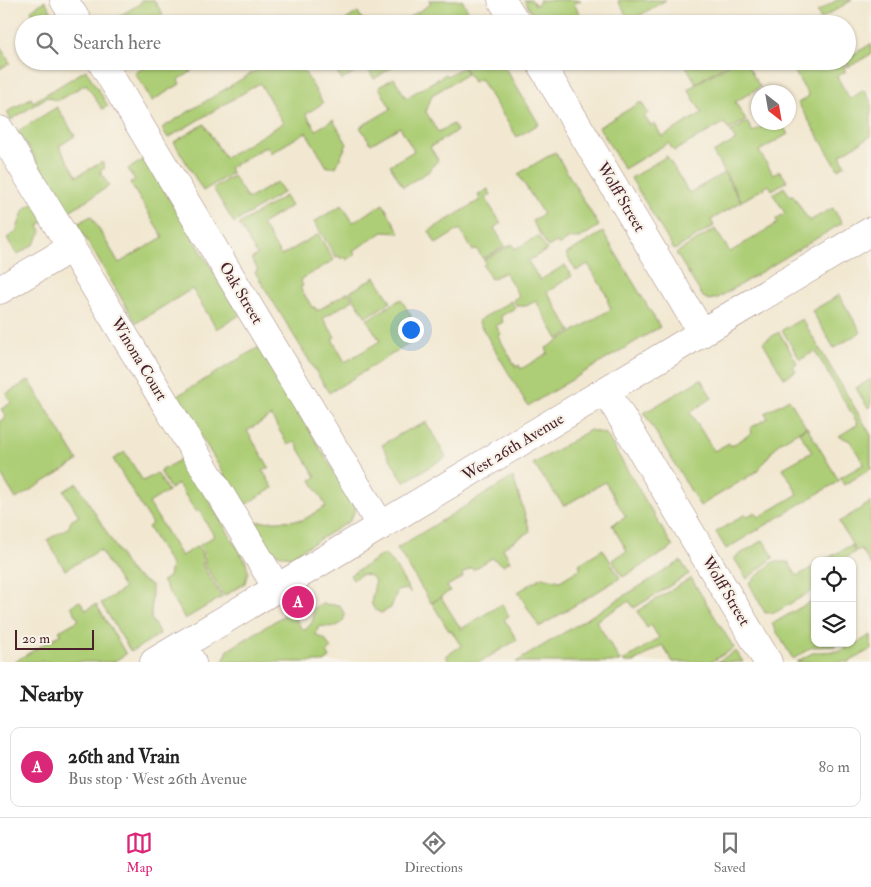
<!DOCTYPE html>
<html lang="en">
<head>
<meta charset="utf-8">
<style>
	:root { --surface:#fff; --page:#f2f2f2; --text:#222; --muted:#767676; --line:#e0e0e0; --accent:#db2777 }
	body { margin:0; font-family:"IM FELL Double Pica",serif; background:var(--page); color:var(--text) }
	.controls { position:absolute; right:15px; bottom:15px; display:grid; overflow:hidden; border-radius:10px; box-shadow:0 1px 4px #0004 }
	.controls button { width:45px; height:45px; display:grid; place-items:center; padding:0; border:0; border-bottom:1px solid var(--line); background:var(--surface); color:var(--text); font:25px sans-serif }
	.compass { position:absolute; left:751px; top:85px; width:45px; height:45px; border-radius:50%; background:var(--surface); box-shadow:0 1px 4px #0004; rotate:149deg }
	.scale { position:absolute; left:15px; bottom:12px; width:79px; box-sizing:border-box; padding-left:5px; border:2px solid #4a1f2b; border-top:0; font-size:14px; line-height:18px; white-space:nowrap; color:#4a1f2b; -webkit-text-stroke:4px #f7f3e8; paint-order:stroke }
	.you { position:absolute; left:410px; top:329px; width:18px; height:18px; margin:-12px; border:4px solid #fff; border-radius:50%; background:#1a73e8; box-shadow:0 0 0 8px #1a73e833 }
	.badge { display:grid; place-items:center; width:32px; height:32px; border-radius:50%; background:var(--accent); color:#fff; font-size:16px; font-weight:700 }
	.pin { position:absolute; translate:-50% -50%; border:2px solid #fff; box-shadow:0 1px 5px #0006 }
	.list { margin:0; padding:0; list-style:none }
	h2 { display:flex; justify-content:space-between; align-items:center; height:65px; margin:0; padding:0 20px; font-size:21px }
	h2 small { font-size:16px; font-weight:400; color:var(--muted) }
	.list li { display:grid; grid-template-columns:32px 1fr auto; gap:15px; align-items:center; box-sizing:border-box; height:80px; margin:0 10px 10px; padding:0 10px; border:1px solid var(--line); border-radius:10px }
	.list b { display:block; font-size:19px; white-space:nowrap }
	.list p { margin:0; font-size:16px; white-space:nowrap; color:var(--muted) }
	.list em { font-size:16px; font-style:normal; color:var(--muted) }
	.icon { flex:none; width:28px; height:28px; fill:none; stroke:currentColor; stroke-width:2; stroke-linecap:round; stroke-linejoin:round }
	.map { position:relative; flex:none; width:871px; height:662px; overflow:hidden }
	.search { position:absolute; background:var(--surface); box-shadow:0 1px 4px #0004; left:15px; right:15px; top:15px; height:55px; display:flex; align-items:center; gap:12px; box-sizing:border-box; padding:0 18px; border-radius:28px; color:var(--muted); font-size:19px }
	.sheet { height:155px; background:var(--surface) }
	nav { display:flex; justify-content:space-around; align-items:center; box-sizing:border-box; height:70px; border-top:1px solid var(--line); background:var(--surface); font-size:14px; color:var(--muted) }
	nav a { display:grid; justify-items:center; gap:2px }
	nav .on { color:var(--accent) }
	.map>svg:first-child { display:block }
	.green { fill:#adce76; stroke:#7c7650 }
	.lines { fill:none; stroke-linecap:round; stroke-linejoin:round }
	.street-casing { stroke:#9e847e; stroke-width:29 }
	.secondary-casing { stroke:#9e847e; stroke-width:29 }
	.street { stroke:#fff; stroke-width:28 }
	.secondary { stroke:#fff; stroke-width:28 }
	.labels { text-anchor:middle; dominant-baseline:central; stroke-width:4.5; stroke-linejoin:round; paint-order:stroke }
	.street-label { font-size:16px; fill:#4a1f2b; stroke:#f7f3e8 }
</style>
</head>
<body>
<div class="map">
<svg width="871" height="662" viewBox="0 0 871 662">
	<rect width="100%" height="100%" fill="#f7f3e8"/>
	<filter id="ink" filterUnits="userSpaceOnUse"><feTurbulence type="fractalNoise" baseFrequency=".02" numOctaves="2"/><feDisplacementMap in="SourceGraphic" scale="10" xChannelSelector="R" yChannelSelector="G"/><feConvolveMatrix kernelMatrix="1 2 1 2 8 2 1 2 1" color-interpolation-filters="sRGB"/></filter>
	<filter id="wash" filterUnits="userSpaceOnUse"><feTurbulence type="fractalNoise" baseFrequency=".0096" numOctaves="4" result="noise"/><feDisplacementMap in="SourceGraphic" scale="20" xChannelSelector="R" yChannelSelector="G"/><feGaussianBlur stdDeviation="1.12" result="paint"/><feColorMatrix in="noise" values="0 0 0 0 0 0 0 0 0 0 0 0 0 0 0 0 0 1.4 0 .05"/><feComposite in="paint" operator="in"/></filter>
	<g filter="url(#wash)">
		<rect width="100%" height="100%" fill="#f2e8d1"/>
		<!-- green -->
		<g class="green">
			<path d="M 141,0 L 154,0 L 163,15 L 148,24 L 106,24 L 141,3 Z"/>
			<path d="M 429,0 L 462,0 L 476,24 L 452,24 L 450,20 L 443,24 L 398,24 L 431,4 Z"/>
			<path d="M 524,0 L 532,0 L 535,5 L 540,2 L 539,0 L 581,0 L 574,4 L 582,18 L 573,24 L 538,24 Z"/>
			<path d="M 620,0 L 666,0 L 630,21 L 618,1 Z"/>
			<path d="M 837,0 L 852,0 L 821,19 L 817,12 Z"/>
			<path d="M 45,1 L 59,24 L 39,24 L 31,10 Z"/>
			<path d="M 358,12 L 365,24 L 339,24 Z"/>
			<path d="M 871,44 L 871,54 L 849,67 L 846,61 L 847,61 L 847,58 Z"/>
			<path d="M 0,46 L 10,63 L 0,69 Z"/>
			<path d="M 155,61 L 185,61 L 191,72 L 178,80 L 180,84 L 152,101 L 135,73 Z"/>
			<path d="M 271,61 L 298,61 L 323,103 L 306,114 L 316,130 L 333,120 L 347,144 L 336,167 L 327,167 L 306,132 L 271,153 L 267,146 L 229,168 L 232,173 L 203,191 L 174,142 L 204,124 L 225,158 L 283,123 L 260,83 L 168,138 L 162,128 Z"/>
			<path d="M 337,61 L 395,61 L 397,64 L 374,79 L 366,66 L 342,80 L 332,64 Z"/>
			<path d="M 472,61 L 501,61 L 539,124 L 517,137 L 480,79 L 473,82 L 464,67 Z"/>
			<path d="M 683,61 L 731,61 L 696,83 Z"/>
			<path d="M 734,61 L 745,61 L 760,87 L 735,102 L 746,120 L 729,130 L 724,123 L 674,151 L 668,143 L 624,169 L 599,127 L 641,102 L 648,113 L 644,116 L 651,126 L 655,124 L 662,137 L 702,113 L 688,89 Z"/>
			<path d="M 791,61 L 826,61 L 830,68 L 842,61 L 846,67 L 844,69 L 846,71 L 837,77 L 850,99 L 864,90 L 871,102 L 871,136 L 840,155 L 845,165 L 838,169 L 798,103 L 809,96 L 789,63 Z"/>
			<path d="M 463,67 L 467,74 L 432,95 L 426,112 L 438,132 L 453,124 L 457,131 L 430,147 L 438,160 L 428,172 L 403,187 L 390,165 L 414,151 L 400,127 L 371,144 L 360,127 L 391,109 L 379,87 L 394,78 L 406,98 L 446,74 L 447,76 Z"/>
			<path d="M 86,70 L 108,106 L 102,109 L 86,84 L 57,101 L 47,97 L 11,120 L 7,112 L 31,98 L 33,102 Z"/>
			<path d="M 57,107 L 75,136 L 59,146 L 77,176 L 102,162 L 105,168 L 100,171 L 109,186 L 68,212 L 18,131 Z"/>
			<path d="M 747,122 L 753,132 L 769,123 L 781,123 L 788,134 L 759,151 L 773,174 L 780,171 L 787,181 L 772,190 L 769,185 L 742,201 L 713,153 L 736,140 L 730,132 Z"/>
			<path d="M 555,152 L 599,226 L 580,238 L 570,238 L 559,245 L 556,242 L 548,247 L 532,221 L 543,214 L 518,174 Z"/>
			<path d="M 667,156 L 689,193 L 724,173 L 741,202 L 711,220 L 714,226 L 674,250 L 631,178 Z"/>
			<path d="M 145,159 L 240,315 L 217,329 L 192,289 L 136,323 L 77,224 L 91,216 L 119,263 L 163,237 L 130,183 L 135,180 L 128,169 Z"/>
			<path d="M 233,176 L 248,199 L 277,182 L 284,192 L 234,223 L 213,188 Z"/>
			<path d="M 784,187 L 790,196 L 793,195 L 809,221 L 833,208 L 842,223 L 718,298 L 709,300 L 703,297 L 676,253 L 715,229 L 730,252 L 778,223 L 776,219 L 785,213 L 773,194 Z"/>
			<path d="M 488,189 L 491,195 L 485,198 L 501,223 L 494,228 L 505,246 L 483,259 L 477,249 L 473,251 L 460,229 L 436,244 L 429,231 L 480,200 L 478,195 Z"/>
			<path d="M 285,196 L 291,206 L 262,224 L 281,256 L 318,234 L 334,260 L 300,280 L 303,286 L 300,288 L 313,308 L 315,307 L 317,311 L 348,292 L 353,300 L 323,318 L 335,337 L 332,339 L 345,362 L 380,341 L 367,320 L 401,299 L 411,316 L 400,323 L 412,342 L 329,393 L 255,272 L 258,270 L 251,259 L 257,255 L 239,224 Z"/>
			<path d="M 34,203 L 45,221 L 39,225 L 41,232 L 34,244 L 17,255 L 7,238 L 16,232 L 24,209 Z"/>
			<path d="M 383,204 L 400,233 L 383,232 L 353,251 L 355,255 L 347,260 L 345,257 L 341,259 L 339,256 L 336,257 L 314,222 L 342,205 L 353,222 Z"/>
			<path d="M 603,232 L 660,327 L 528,406 L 478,321 L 511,301 L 515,308 L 501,316 L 503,322 L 496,326 L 501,334 L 498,336 L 516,367 L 519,365 L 521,369 L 548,353 L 546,348 L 611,309 L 607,300 L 609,299 L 588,264 L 576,271 L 566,254 Z"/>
			<path d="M 538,236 L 547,250 L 528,261 L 540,280 L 565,265 L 572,276 L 547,292 L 571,331 L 558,339 L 536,301 L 526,306 L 517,306 L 513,300 L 519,296 L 505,272 L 491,279 L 483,265 L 486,263 L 484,260 L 512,244 L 515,249 Z"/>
			<path d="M 375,277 L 391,302 L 366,317 L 350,292 Z"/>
			<path d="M 839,295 L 861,332 L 834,348 L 812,311 Z"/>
			<path d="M 802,319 L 871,435 L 871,469 L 844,485 L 840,478 L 864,464 L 850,441 L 839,436 L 858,424 L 815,351 L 800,360 L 782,330 Z"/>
			<path d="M 779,332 L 797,363 L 793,366 L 796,371 L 784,378 L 763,342 Z"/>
			<path d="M 259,347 L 356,508 L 350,521 L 290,557 L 271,552 L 253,522 L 303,520 L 326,506 L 311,480 L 316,477 L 295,442 L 288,445 L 271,416 L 247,431 L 269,467 L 263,471 L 273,488 L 243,506 L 177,396 Z"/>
			<path d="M 701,379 L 712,398 L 690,412 L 714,451 L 729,443 L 731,446 L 752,433 L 750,428 L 768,418 L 765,413 L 789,399 L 806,427 L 779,443 L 756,472 L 700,506 L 644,413 Z"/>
			<path d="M 871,379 L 871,407 L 868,408 L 856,388 Z"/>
			<path d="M 29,380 L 78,461 L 16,499 L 0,473 L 0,421 L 6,417 L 1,409 L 11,403 L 6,394 Z"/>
			<path d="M 426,422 L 446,457 L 404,482 L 382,445 L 409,429 L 410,430 Z"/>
			<path d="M 807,427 L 839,481 L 726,549 L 716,532 L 746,514 L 748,516 L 755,512 L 759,517 L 798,494 L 783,468 L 812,452 L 799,432 Z"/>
			<path d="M 590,430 L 606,434 L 673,547 L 623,577 L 612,560 L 627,551 L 612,525 L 626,517 L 605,482 L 564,506 L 533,464 Z"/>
			<path d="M 125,452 L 143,481 L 157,473 L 168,491 L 149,503 L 181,556 L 198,546 L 202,553 L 203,566 L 222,597 L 185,619 L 162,581 L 169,577 L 171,565 L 148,527 L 152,524 L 113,459 Z"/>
			<path d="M 183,458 L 246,562 L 248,572 L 245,583 L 224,596 L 205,565 L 204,552 L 200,545 L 214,536 L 199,510 L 196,512 L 178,484 L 170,489 L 160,471 Z"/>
			<path d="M 513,477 L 530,531 L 503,548 L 510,561 L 503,565 L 492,558 L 473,570 L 471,568 L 462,574 L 463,577 L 447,586 L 450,591 L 431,603 L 397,548 Z"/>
			<path d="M 77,483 L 131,573 L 152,586 L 151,619 L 160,634 L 131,652 L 101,603 L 124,589 L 100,550 L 65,570 L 47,540 L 69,527 L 71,521 L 79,516 L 64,491 Z"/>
			<path d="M 871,502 L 871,565 L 861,549 L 856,551 L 839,522 Z"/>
			<path d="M 763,540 L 774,557 L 747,579 L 734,558 Z"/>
			<path d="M 851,545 L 855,552 L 841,561 L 823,561 Z"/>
			<path d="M 603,549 L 620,578 L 539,627 L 518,592 L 542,577 L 560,581 L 581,568 L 579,564 Z"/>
			<path d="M 384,554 L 394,564 L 411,593 L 406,589 L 397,591 L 391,608 L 381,613 C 377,611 374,610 372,605 C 369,596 382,579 368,575 C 362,573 357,576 353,580 L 350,575 Z"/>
			<path d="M 681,561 L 689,574 L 634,608 L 629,601 L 596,621 L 621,662 L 516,662 Z"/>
			<path d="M 773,562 L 788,562 L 797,576 L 815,566 L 815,589 L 776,612 L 765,613 L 749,583 Z"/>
			<path d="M 691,578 L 734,648 L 711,662 L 673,662 L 662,645 L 634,662 L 624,662 L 623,661 L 659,638 L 651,625 L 647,628 L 637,611 Z"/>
			<path d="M 441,597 L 461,629 L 502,604 L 509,616 L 504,619 L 517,640 L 480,662 L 449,662 L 446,656 L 461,646 L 451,630 L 449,631 L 432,603 Z"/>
			<path d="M 815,599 L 815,643 L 834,643 L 836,646 L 812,647 L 793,659 L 772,624 Z"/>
			<path d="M 80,601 L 86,610 L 96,604 L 126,654 L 113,662 L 14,662 L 61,634 L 59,631 L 79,620 L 71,606 Z"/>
			<path d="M 322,604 L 339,605 L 345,614 C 343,629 331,627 319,626 L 316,635 L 325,639 L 331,649 L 327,652 L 330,658 L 324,662 L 223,662 L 228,650 L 291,611 L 302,629 L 305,630 C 307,628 312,623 313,620 C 315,612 309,608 322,604 Z"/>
			<path d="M 871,635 L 871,649 L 849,662 L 796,662 L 814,652 L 841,651 L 849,646 L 850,647 Z"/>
			<path d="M 736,651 L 743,662 L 717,662 Z"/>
		</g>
	</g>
	<g filter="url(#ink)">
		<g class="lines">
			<!-- street casing -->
			<g class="street-casing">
				<g id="street">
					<path d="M 64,0 L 79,24"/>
					<path d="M 502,0 L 517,24"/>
					<path d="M 101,61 L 381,526"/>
					<path d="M 539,61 L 702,333"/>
					<path d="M 0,130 L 277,588"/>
					<path d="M 0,290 L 71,248"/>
					<path d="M 606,391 L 768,662"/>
					<path d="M 182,645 L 192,662"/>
				</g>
			</g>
			<!-- secondary casing -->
			<g class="secondary-casing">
				<path id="secondary" d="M 154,662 L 871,231"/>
			</g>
			<!-- street -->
			<use href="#street" class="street"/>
			<!-- secondary -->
			<use href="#secondary" class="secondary"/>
		</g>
	</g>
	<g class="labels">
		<!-- street labels -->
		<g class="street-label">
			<text transform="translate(621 197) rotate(59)">Wolff Street</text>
			<text transform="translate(241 293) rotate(59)">Oak Street</text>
			<text transform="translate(139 359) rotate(59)">Winona Court</text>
			<text transform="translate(513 447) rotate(-31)">West 26th Avenue</text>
			<text transform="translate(726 591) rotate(59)">Wolff Street</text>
		</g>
	</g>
</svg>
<div class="controls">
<button><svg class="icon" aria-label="locate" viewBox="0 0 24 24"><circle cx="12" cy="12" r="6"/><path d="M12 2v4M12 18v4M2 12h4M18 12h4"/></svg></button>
<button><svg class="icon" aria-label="layers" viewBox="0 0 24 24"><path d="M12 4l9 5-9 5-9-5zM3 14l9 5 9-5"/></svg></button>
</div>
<svg class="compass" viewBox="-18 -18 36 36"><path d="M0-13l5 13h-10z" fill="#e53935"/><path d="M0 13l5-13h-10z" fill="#767676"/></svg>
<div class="scale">20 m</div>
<div class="you"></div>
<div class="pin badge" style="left:298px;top:602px">A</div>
<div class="search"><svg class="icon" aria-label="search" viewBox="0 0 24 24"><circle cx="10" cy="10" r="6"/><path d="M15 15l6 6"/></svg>Search here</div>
</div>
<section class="sheet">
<h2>Nearby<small></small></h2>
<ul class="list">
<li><span class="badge">A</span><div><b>26th and Vrain</b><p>Bus stop · West 26th Avenue</p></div><em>80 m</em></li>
</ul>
</section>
<nav>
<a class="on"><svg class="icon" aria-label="map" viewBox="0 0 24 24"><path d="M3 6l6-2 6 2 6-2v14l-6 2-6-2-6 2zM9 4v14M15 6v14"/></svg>Map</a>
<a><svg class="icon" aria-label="directions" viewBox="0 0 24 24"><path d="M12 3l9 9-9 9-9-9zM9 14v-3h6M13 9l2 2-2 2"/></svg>Directions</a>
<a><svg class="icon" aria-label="saved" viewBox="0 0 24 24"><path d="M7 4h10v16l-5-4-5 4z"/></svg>Saved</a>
</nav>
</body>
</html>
